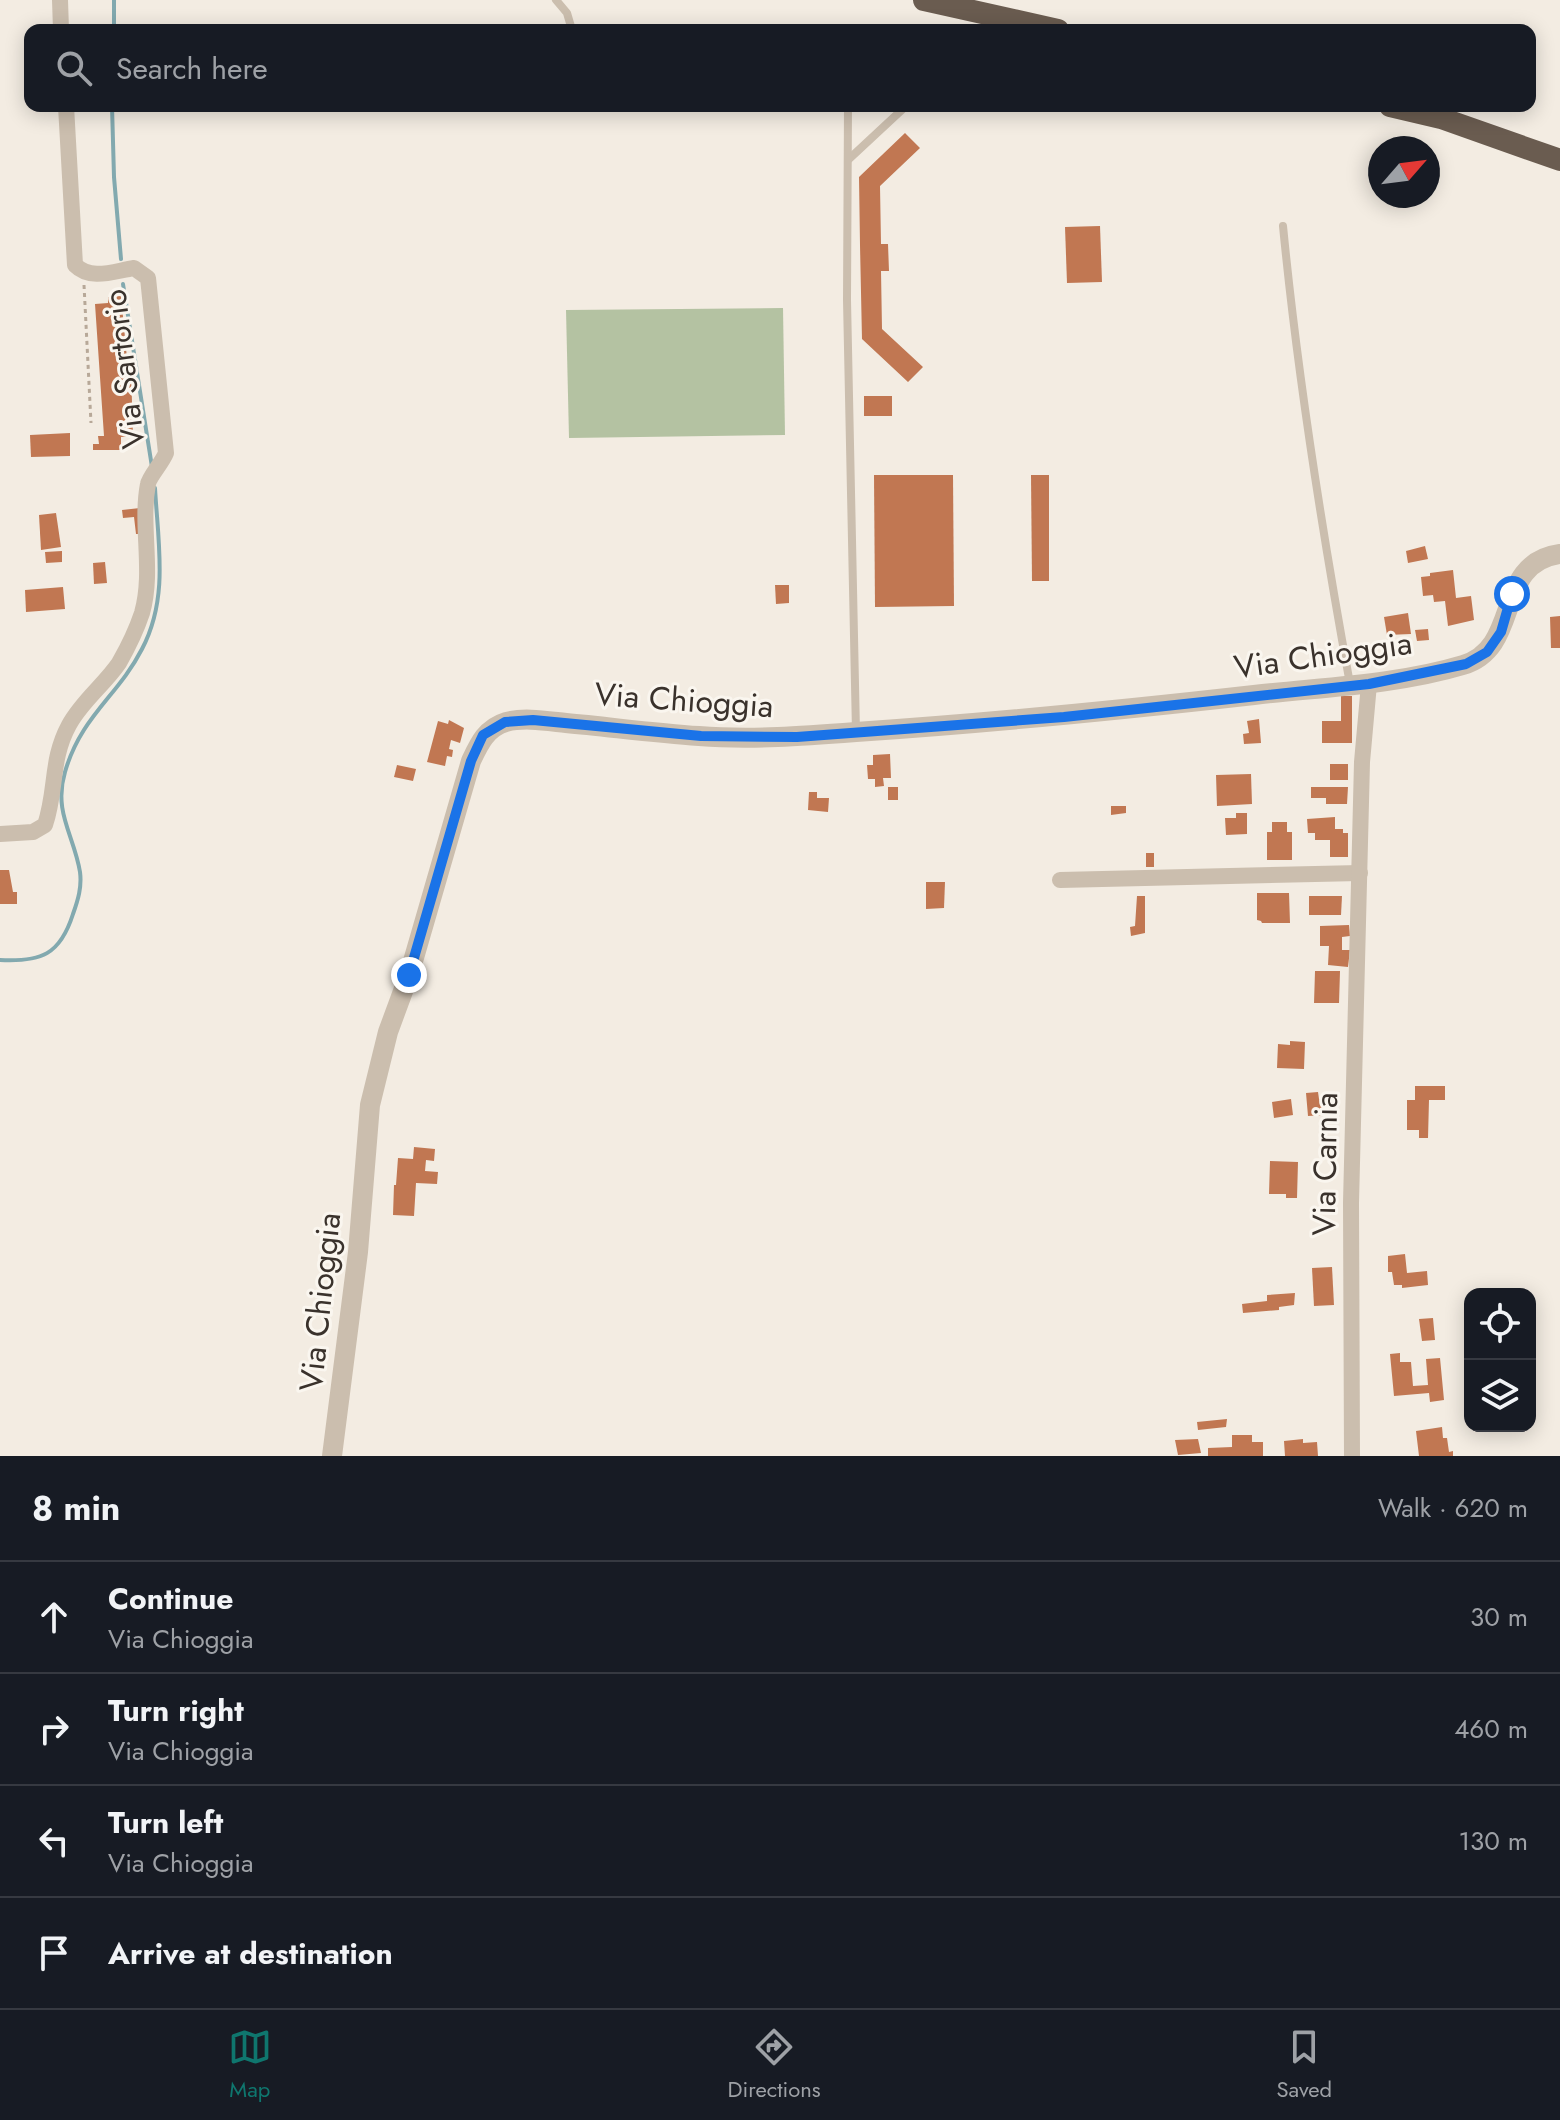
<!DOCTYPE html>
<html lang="en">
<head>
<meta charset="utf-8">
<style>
	:root { --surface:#171b24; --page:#242831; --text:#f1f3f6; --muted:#9ea1a6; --line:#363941; --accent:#0f766e }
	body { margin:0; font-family:Jost,sans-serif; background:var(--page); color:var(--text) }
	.controls { position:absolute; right:24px; bottom:24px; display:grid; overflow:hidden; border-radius:16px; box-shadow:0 4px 20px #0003 }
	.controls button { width:72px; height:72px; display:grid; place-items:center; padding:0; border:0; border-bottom:2px solid var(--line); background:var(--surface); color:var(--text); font:40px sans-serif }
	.compass { position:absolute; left:1368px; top:136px; width:72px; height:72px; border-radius:50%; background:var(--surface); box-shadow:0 4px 20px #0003; rotate:62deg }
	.stop { position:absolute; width:24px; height:24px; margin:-18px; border:6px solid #1a73e8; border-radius:50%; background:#fff }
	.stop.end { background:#1a73e8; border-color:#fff; box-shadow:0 2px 8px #0008 }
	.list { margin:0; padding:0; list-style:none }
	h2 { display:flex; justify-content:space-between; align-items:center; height:104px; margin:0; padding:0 32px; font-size:34px }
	h2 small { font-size:26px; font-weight:400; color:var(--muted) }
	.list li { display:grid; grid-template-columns:52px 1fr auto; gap:24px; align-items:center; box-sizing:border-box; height:112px; padding:0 32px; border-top:2px solid var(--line) }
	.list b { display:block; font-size:30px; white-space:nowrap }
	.list p { margin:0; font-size:26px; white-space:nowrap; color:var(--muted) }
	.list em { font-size:26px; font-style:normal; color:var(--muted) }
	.icon { flex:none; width:44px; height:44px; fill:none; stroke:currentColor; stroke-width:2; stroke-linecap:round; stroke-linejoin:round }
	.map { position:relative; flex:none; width:1560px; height:1456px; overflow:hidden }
	.search { position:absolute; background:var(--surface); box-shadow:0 4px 20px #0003; left:24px; right:24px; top:24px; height:88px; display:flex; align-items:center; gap:20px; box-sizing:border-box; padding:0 28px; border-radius:16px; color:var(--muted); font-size:30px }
	.sheet { height:552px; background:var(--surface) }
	nav { display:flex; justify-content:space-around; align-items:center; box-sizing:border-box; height:112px; border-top:2px solid var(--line); background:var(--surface); font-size:22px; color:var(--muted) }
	nav a { display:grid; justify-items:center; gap:4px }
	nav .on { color:var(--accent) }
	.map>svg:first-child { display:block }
	.green { fill:#b4c2a2 }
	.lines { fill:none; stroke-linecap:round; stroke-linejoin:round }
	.stream { stroke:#82a9af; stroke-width:4 }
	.building { fill:#c17752 }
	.path { stroke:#b7a898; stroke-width:3; stroke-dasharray:4 4; stroke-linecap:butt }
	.service { stroke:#cbbeae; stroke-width:8 }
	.minor { stroke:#cbbeae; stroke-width:16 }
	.tertiary { stroke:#cbbeae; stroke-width:20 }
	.trunk { stroke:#6a5c50; stroke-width:22 }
	.route { stroke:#1a73e8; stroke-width:10 }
	.labels { text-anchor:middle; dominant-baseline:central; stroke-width:6; stroke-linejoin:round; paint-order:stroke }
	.street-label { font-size:32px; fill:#3a322c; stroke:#faf6ef }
</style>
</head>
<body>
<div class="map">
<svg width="1560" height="1456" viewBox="0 0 1560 1456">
	<rect width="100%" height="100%" fill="#f3ece2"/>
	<!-- green -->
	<path class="green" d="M 783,308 L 785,435 L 569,438 L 566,310 Z"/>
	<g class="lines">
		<!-- stream -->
		<g class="stream">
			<path d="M 114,30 L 114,0"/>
			<path d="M 112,106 L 114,177 L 121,259"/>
			<path d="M 123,284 L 152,467"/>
			<path d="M 0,960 C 41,962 60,955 73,914 C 78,900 82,887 80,872 C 74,835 53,812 65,772 C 81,716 118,696 142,649 C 169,598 158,543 155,488"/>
		</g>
	</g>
	<!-- building -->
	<g class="building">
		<path d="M 905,133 L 920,148 L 880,186 L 881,244 L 888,244 L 889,271 L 881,271 L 882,329 L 923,367 L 908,382 L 862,339 L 860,245 L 859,177 Z"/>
		<path d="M 1100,226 L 1102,282 L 1067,283 L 1065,227 Z"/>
		<path d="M 121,296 L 128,369 L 131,369 L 133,436 L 121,437 L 121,450 L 93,450 L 93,444 L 99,444 L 98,436 L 104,436 L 95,304 L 108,303 L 108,297 Z"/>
		<rect x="864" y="396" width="28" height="20"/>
		<path d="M 70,433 L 70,456 L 31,457 L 30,435 Z"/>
		<path d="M 874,475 L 953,475 L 954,606 L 875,607 Z"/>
		<path d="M 1031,475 L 1049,475 L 1049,581 L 1032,581 Z"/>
		<path d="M 140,508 L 141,534 L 136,534 L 134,517 L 123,518 L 122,510 Z"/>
		<path d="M 56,513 L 61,547 L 41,550 L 39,515 Z"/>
		<path d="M 1425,546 L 1428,559 L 1408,563 L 1406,551 Z"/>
		<path d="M 62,551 L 62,562 L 46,563 L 45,552 Z"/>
		<path d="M 105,562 L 107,583 L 94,584 L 93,563 Z"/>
		<path d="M 1453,570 L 1456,598 L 1471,596 L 1474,620 L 1448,626 L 1445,601 L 1434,602 L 1433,595 L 1423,596 L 1421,577 L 1430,576 L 1430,573 Z"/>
		<path d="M 775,585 L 789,585 L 789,603 L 776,604 Z"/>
		<path d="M 63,587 L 65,609 L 26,612 L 25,590 Z"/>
		<path d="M 1408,613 L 1411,634 L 1387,635 L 1384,617 Z"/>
		<path d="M 1560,616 L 1560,648 L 1551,648 L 1550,617 Z"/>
		<path d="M 1428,629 L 1429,640 L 1417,641 L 1415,630 Z"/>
		<path d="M 1341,696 L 1352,696 L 1352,743 L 1322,743 L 1322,721 L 1341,721 Z"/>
		<path d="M 1259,719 L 1261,743 L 1244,744 L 1243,734 L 1249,733 L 1247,721 Z"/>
		<path d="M 449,720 L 464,728 L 460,743 L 451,740 L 449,749 L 453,750 L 452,757 L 447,756 L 445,766 L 427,762 L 438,721 L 448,724 Z"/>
		<path d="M 890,754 L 891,778 L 883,778 L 884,786 L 875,787 L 875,779 L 868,779 L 867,765 L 873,765 L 873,755 Z"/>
		<rect x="1330" y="764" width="18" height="16"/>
		<path d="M 397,765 L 416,769 L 413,781 L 394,777 Z"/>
		<path d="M 1251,774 L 1252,804 L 1217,806 L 1216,775 Z"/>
		<rect x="888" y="787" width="10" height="13"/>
		<path d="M 1311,787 L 1348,787 L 1347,804 L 1326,804 L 1326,798 L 1311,798 Z"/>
		<path d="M 809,792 L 817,792 L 817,798 L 829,798 L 828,812 L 808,810 Z"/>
		<path d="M 1111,806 L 1126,806 L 1126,813 L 1111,815 Z"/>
		<path d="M 1236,813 L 1247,813 L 1247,834 L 1226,835 L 1225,818 L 1236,818 Z"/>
		<path d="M 1335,817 L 1335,829 L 1343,829 L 1343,833 L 1348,833 L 1348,857 L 1330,857 L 1330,840 L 1315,840 L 1315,833 L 1308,833 L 1307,819 Z"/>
		<path d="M 1272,822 L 1287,822 L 1287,832 L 1292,832 L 1292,860 L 1267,860 L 1267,832 L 1272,832 Z"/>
		<rect x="1146" y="853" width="8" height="14"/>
		<path d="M 0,870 L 9,870 L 13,892 L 17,892 L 17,904 L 0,904 Z"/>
		<path d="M 926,882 L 945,882 L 944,908 L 926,909 Z"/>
		<path d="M 1257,893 L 1289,893 L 1290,923 L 1262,923 L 1261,921 L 1257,920 Z"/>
		<path d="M 1137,896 L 1145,896 L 1145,933 L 1131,936 L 1130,927 L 1135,926 Z"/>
		<path d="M 1309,896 L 1342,896 L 1341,915 L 1309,915 Z"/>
		<path d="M 1349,925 L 1350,936 L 1342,937 L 1342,950 L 1350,950 L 1348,967 L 1328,965 L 1329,946 L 1320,946 L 1320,926 Z"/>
		<path d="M 1315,971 L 1340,971 L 1339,1003 L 1314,1003 Z"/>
		<path d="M 1290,1041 L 1305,1042 L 1304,1069 L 1277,1068 L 1278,1044 L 1290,1045 Z"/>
		<path d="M 1415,1086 L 1445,1086 L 1445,1100 L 1429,1100 L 1428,1138 L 1419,1138 L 1419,1130 L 1407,1130 L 1407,1100 L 1415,1100 Z"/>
		<path d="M 1318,1092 L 1319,1099 L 1324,1098 L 1325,1115 L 1308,1116 L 1306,1093 Z"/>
		<path d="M 1291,1099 L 1293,1115 L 1274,1118 L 1272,1102 Z"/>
		<path d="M 414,1147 L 435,1149 L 434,1161 L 426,1160 L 425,1171 L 438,1172 L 437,1184 L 416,1183 L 414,1216 L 393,1215 L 394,1185 L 396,1185 L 398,1158 L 413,1159 Z"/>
		<path d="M 1270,1161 L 1298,1162 L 1297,1198 L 1286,1198 L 1286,1194 L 1269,1194 Z"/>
		<path d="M 1405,1254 L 1407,1273 L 1427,1271 L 1428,1285 L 1402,1288 L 1402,1285 L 1394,1285 L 1392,1272 L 1388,1272 L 1388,1256 Z"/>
		<path d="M 1332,1267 L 1334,1305 L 1314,1306 L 1312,1268 Z"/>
		<path d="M 1295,1293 L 1294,1305 L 1279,1307 L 1279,1310 L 1243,1313 L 1242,1304 L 1267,1301 L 1267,1295 Z"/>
		<path d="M 1433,1318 L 1435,1340 L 1422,1341 L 1419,1319 Z"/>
		<path d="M 1400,1353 L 1400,1362 L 1411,1362 L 1413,1386 L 1428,1385 L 1426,1359 L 1440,1358 L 1444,1400 L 1430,1402 L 1429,1393 L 1394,1396 L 1390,1354 Z"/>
		<path d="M 1227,1419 L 1226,1427 L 1198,1430 L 1197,1422 Z"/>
		<path d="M 1442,1427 L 1443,1438 L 1447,1438 L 1449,1452 L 1453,1451 L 1453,1456 L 1419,1456 L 1416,1431 Z"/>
		<path d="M 1232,1435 L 1252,1435 L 1252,1442 L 1263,1442 L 1263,1456 L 1208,1456 L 1208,1448 L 1232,1447 Z"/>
		<path d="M 1198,1439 L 1201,1453 L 1178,1455 L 1175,1440 Z"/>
		<path d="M 1303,1439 L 1303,1443 L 1317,1442 L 1318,1456 L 1285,1456 L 1284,1441 Z"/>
	</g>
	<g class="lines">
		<!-- path -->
		<path class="path" d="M 84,285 L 91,423"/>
		<!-- service -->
		<g class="service">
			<path d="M 556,0 L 567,13 L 572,30"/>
			<path d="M 848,106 L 847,300 L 856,732"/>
			<path d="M 849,159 L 906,106"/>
			<path d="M 1283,226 C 1298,380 1322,531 1350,684"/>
		</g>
		<!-- minor -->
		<g class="minor">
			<path d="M 60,0 L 61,30"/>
			<path d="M 0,834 L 33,832 L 45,825 C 57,790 50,760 69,725 C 82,701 104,685 119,663 C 127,649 137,628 142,613 C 154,571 140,526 148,484 C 149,477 162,463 166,453 L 148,278 L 134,268 C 114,271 91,281 75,265 L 66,106"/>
			<path d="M 1060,880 L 1360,873"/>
			<path d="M 1352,1456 L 1351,1203 L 1362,762 L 1369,684"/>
		</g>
		<!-- tertiary -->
		<path class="tertiary" d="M 332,1456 L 358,1252 L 370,1105 L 388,1032 L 409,975 L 471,761 C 479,744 486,728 506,722 C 524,717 547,721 566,723 C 610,727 654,733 699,736 C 751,740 804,736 856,732 C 989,723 1121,710 1254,695 C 1323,687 1396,685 1463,665 C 1523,647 1493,563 1560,554"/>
		<!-- trunk -->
		<g class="trunk">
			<path d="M 924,0 L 1058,30"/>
			<path d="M 1390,106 L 1441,118 L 1560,160"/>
		</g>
	</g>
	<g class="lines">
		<!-- route -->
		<path class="route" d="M 409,975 L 471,761 L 483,735 L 505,722 L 533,720 L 701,736 L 797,737 L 1064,717 L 1369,684 L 1466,664 L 1487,652 L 1501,632 L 1512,594"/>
	</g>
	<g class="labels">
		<!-- street labels -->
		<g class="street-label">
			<text transform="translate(124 369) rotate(-97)">Via Sartorio</text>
			<text transform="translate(1323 655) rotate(-8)">Via Chioggia</text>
			<text transform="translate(684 700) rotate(4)">Via Chioggia</text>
			<text transform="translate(1325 1164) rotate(-89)">Via Carnia</text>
			<text transform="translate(320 1302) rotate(-84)">Via Chioggia</text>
		</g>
	</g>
</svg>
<div class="controls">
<button><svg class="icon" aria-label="locate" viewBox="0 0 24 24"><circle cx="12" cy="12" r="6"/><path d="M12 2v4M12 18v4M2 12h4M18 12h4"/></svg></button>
<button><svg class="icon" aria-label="layers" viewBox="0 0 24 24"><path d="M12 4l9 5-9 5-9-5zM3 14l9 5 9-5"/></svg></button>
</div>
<svg class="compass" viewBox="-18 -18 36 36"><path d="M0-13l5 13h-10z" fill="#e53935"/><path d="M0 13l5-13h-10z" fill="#9ea1a6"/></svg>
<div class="stop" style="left:1512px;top:594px"></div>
<div class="stop end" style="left:409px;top:975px"></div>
<div class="search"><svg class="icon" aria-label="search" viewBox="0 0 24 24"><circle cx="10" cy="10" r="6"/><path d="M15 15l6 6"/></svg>Search here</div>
</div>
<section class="sheet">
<h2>8 min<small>Walk · 620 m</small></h2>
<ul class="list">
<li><svg class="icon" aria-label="ahead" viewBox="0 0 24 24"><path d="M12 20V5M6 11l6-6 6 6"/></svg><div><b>Continue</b><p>Via Chioggia</p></div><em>30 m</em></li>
<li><svg class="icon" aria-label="right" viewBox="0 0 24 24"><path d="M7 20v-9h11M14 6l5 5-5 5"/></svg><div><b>Turn right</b><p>Via Chioggia</p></div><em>460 m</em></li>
<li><svg class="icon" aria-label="left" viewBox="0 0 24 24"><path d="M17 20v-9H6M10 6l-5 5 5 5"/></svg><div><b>Turn left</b><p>Via Chioggia</p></div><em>130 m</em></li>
<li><svg class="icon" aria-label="arrive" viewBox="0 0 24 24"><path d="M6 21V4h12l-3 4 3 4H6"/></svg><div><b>Arrive at destination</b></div></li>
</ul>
</section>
<nav>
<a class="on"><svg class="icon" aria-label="map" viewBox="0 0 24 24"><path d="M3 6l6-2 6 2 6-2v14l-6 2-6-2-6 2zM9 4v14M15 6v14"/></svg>Map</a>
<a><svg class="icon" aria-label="directions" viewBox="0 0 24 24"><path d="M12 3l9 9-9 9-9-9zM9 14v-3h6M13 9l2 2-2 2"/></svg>Directions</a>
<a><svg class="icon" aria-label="saved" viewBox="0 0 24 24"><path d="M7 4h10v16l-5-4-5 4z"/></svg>Saved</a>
</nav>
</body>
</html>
